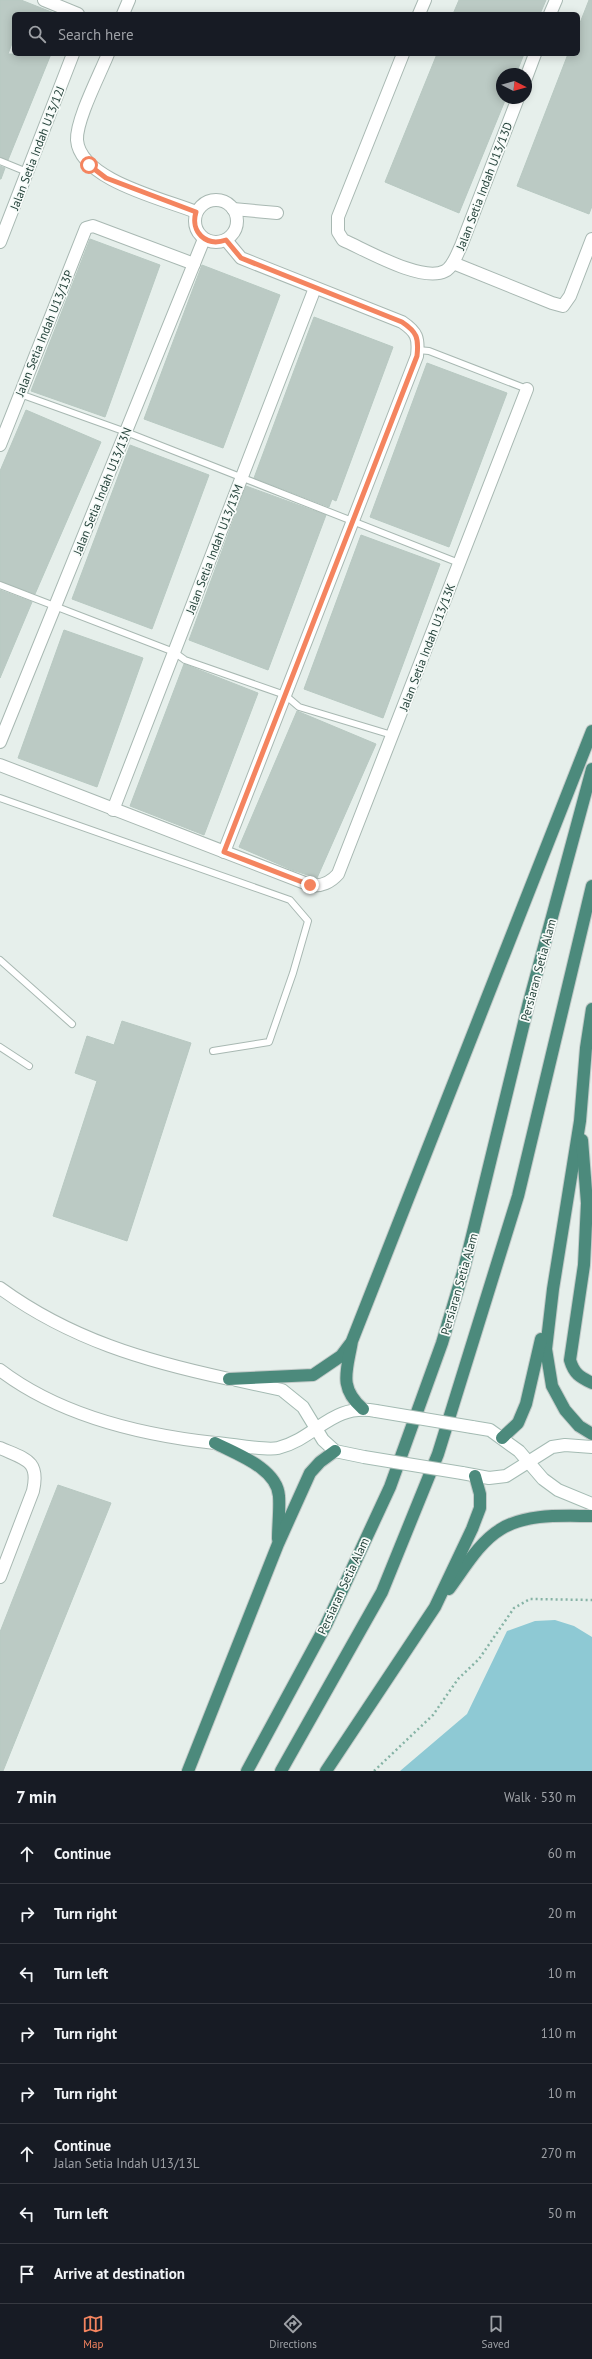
<!DOCTYPE html>
<html lang="en">
<head>
<meta charset="utf-8">
<style>
	:root { --surface:#171b24; --page:#242831; --text:#f1f3f6; --muted:#9ea1a6; --line:#363941; --accent:#f4845f }
	body { margin:0; font-family:"PT Sans",sans-serif; background:var(--page); color:var(--text) }
	.compass { position:absolute; left:496px; top:68px; width:36px; height:36px; border-radius:50%; background:var(--surface); box-shadow:0 2px 10px #0003; rotate:96deg }
	.stop { position:absolute; width:12px; height:12px; margin:-9px; border:3px solid #f4845f; border-radius:50%; background:#fff }
	.stop.end { background:#f4845f; border-color:#fff; box-shadow:0 1px 4px #0008 }
	.list { margin:0; padding:0; list-style:none }
	h2 { display:flex; justify-content:space-between; align-items:center; height:52px; margin:0; padding:0 16px; font-size:17px }
	h2 small { font-size:13px; font-weight:400; color:var(--muted) }
	.list li { display:grid; grid-template-columns:26px 1fr auto; gap:12px; align-items:center; box-sizing:border-box; height:60px; padding:0 16px; border-top:1px solid var(--line) }
	.list b { display:block; font-size:15px; white-space:nowrap }
	.list p { margin:0; font-size:13px; white-space:nowrap; color:var(--muted) }
	.list em { font-size:13px; font-style:normal; color:var(--muted) }
	.icon { flex:none; width:22px; height:22px; fill:none; stroke:currentColor; stroke-width:2; stroke-linecap:round; stroke-linejoin:round }
	.map { position:relative; flex:none; width:592px; height:1771px; overflow:hidden }
	.search { position:absolute; background:var(--surface); box-shadow:0 2px 10px #0003; left:12px; right:12px; top:12px; height:44px; display:flex; align-items:center; gap:10px; box-sizing:border-box; padding:0 14px; border-radius:6px; color:var(--muted); font-size:15px }
	.sheet { height:532px; background:var(--surface) }
	nav { display:flex; justify-content:space-around; align-items:center; box-sizing:border-box; height:56px; border-top:1px solid var(--line); background:var(--surface); font-size:11px; color:var(--muted) }
	nav a { display:grid; justify-items:center; gap:2px }
	nav .on { color:var(--accent) }
	.map>svg:first-child { display:block }
	.water { fill:#8ec9d4 }
	.building { fill:#bbcac4; stroke:#b8c9c2 }
	.lines { fill:none; stroke-linecap:round; stroke-linejoin:round }
	.service-casing { stroke:#a8b8b2; stroke-width:8 }
	.minor-casing { stroke:#a8b8b2; stroke-width:14 }
	.tertiary-casing { stroke:#a8b8b2; stroke-width:14 }
	.secondary-casing { stroke:#a4bbb3; stroke-width:14 }
	.trunk-casing { stroke:#c2cac8; stroke-width:14 }
	.path { stroke:#86b3a5; stroke-width:2.5; stroke-dasharray:2 3; stroke-linecap:butt }
	.service { stroke:#fff; stroke-width:6 }
	.minor { stroke:#fff; stroke-width:12 }
	.tertiary { stroke:#fff; stroke-width:12 }
	.secondary { stroke:#fff; stroke-width:12 }
	.trunk { stroke:#4c8a7c; stroke-width:12 }
	.secondary-bridge-casing { stroke:#a4bbb3; stroke-width:14; stroke-linecap:butt }
	.secondary-bridge { stroke:#fff; stroke-width:12 }
	.route { stroke:#f4845f; stroke-width:5 }
	.labels { text-anchor:middle; dominant-baseline:central; stroke-width:3.5; stroke-linejoin:round; paint-order:stroke }
	.street-label { font-size:12px; fill:#24423a; stroke:#f7fbf9 }
</style>
</head>
<body>
<div class="map">
<svg width="592" height="1771" viewBox="0 0 592 1771">
	<rect width="100%" height="100%" fill="#e6efeb"/>
	<!-- water -->
	<path class="water" d="M 555,1620 L 574,1626 L 592,1637 L 592,1771 L 400,1771 L 467,1714 L 507,1631 L 535,1621 Z"/>
	<!-- building -->
	<g class="building">
		<path d="M 0,0 L 21,0 L 54,13 L 14,14 L 14,38 L 8,54 L 51,54 L 8,160 L 0,157 Z"/>
		<path d="M 459,0 L 546,0 L 540,14 L 453,14 Z"/>
		<path d="M 589,0 L 592,0 L 592,206 L 589,214 L 517,186 L 568,54 L 578,54 L 578,28 Z"/>
		<path d="M 437,54 L 524,54 L 516,74 L 502,74 L 502,98 L 506,98 L 459,213 L 385,182 Z"/>
		<path d="M 0,166 L 5,168 L 1,179 L 0,179 Z"/>
		<path d="M 90,239 L 160,265 L 105,417 L 31,391 Z"/>
		<path d="M 202,265 L 280,295 L 223,448 L 144,419 Z"/>
		<path d="M 314,317 L 393,347 L 336,501 L 332,499 L 329,507 L 254,478 Z"/>
		<path d="M 427,363 L 507,393 L 449,547 L 370,517 Z"/>
		<path d="M 26,410 L 101,442 L 35,594 L 0,581 L 0,471 Z"/>
		<path d="M 130,445 L 209,475 L 152,629 L 72,599 Z"/>
		<path d="M 246,486 L 326,515 L 268,670 L 189,640 Z"/>
		<path d="M 361,535 L 440,564 L 383,718 L 304,689 Z"/>
		<path d="M 0,590 L 32,602 L 0,678 Z"/>
		<path d="M 64,630 L 143,658 L 97,787 L 18,758 Z"/>
		<path d="M 184,664 L 258,693 L 204,835 L 130,806 Z"/>
		<path d="M 297,711 L 376,744 L 317,878 L 292,870 L 239,847 Z"/>
		<path d="M 122,1021 L 191,1043 L 127,1241 L 53,1216 L 97,1081 L 75,1073 L 87,1036 L 114,1045 Z"/>
		<path d="M 58,1485 L 111,1503 L 3,1771 L 0,1771 L 0,1632 Z"/>
	</g>
	<g class="lines">
		<!-- service casing -->
		<g class="service-casing">
			<g id="service">
				<path d="M 0,161 L 27,172"/>
				<path d="M 418,350 L 429,351 L 527,389"/>
				<path d="M 20,394 L 126,432 L 459,563"/>
				<path d="M 0,585 L 174,652 L 185,660 L 285,695 L 299,707 L 392,735"/>
				<path d="M 0,798 L 290,900 L 308,921 L 293,973 L 269,1042 L 213,1051"/>
				<path d="M 0,960 L 72,1024"/>
				<path d="M 0,1047 L 29,1066"/>
			</g>
		</g>
		<!-- minor casing -->
		<g class="minor-casing">
			<g id="minor">
				<path d="M 44,0 L 78,14"/>
				<path d="M 123,14 L 129,0"/>
				<path d="M 419,14 L 425,0"/>
				<path d="M 550,14 L 556,0"/>
				<path d="M 108,54 C 100,74 76,120 77,140 C 80,180 164,199 196,212"/>
				<path d="M 403,54 L 338,217 L 338,232 L 343,240 C 366,250 422,283 445,271 C 453,267 457,254 461,246 L 518,98"/>
				<path d="M 526,78 L 535,54"/>
				<circle cx="216" cy="221" r="21"/>
				<path d="M 233,209 L 277,213"/>
				<path d="M 0,242 L 73,54"/>
				<path d="M 453,263 L 552,303 L 563,306 L 570,296 L 592,239"/>
				<path d="M 0,445 L 86,228 L 93,226 L 194,264"/>
				<path d="M 0,742 L 204,239"/>
				<path d="M 0,765 L 310,885 C 321,887 331,882 338,874 L 527,389"/>
				<path d="M 113,810 L 315,288"/>
				<path d="M 224,852 L 417,356 C 419,338 417,332 402,322 L 241,258 L 226,240"/>
				<path d="M 0,1448 C 25,1459 40,1460 33,1491 L 0,1577"/>
			</g>
		</g>
		<!-- tertiary casing -->
		<g class="tertiary-casing">
			<g id="tertiary">
				<path d="M 0,1288 C 70,1339 145,1361 229,1379"/>
				<path d="M 0,1370 C 59,1415 142,1435 215,1443"/>
			</g>
		</g>
		<!-- secondary casing -->
		<g class="secondary-casing">
			<g id="secondary">
				<path d="M 236,1380 L 282,1390 L 303,1407 L 323,1440 L 335,1451 L 364,1457"/>
				<path d="M 472,1427 L 490,1430 L 519,1451 L 543,1479 L 558,1490 L 592,1504"/>
				<path d="M 216,1443 C 231,1444 266,1451 278,1448 C 317,1438 331,1403 376,1411"/>
				<path d="M 462,1473 L 489,1478 L 506,1476 L 552,1447 L 565,1445 L 592,1447"/>
			</g>
		</g>
		<!-- trunk casing -->
		<g class="trunk-casing">
			<g id="trunk">
				<path d="M 592,1009 L 586,1048 L 580,1121 L 553,1289 L 546,1349 L 552,1386 L 565,1410 L 579,1426 L 592,1434"/>
				<path d="M 582,1140 L 587,1203 L 584,1265 L 570,1360 C 574,1374 580,1377 592,1383"/>
				<path d="M 229,1379 L 313,1375 L 341,1356 L 350,1344"/>
				<path d="M 363,1409 C 338,1387 347,1371 352,1341 L 592,731"/>
				<path d="M 502,1438 L 518,1423 L 526,1404 L 541,1339"/>
				<path d="M 215,1443 C 236,1454 277,1468 279,1496 C 280,1510 278,1525 278,1539"/>
				<path d="M 449,1589 C 464,1569 479,1542 501,1529 C 527,1513 563,1516 592,1516"/>
				<path d="M 188,1771 L 278,1544 L 310,1473 L 320,1462 L 335,1451"/>
				<path d="M 247,1771 L 326,1625 L 390,1487 L 442,1343 L 464,1269 L 529,1002 L 592,769"/>
				<path d="M 281,1771 L 382,1592 L 438,1454 L 518,1196 L 592,886"/>
				<path d="M 326,1771 L 435,1607 L 472,1529 L 480,1508 L 480,1494 L 475,1476"/>
			</g>
		</g>
		<!-- path -->
		<path class="path" d="M 374,1771 L 433,1715 L 458,1679 L 479,1659 L 514,1608 L 530,1599 L 592,1600"/>
		<!-- service -->
		<use href="#service" class="service"/>
		<!-- minor -->
		<use href="#minor" class="minor"/>
		<!-- tertiary -->
		<use href="#tertiary" class="tertiary"/>
		<!-- secondary -->
		<use href="#secondary" class="secondary"/>
		<!-- trunk -->
		<use href="#trunk" class="trunk"/>
		<!-- secondary-bridge casing -->
		<g class="secondary-bridge-casing">
			<g id="secondary-bridge">
				<path d="M 376,1411 L 472,1427"/>
				<path d="M 364,1457 L 462,1473"/>
			</g>
		</g>
		<!-- secondary-bridge -->
		<use href="#secondary-bridge" class="secondary-bridge"/>
	</g>
	<g class="lines">
		<!-- route -->
		<path class="route" d="M 89,165 L 106,178 L 196,212 C 190,232 206,247 226,240 L 241,258 L 402,322 C 417,332 419,338 417,356 L 224,852 L 310,885"/>
	</g>
	<g class="labels">
		<!-- street labels -->
		<g class="street-label">
			<text transform="translate(37 148) rotate(-69)">Jalan Setia Indah U13/12J</text>
			<text transform="translate(484 186) rotate(-69)">Jalan Setia Indah U13/13D</text>
			<text transform="translate(44 333) rotate(-68)">Jalan Setia Indah U13/13P</text>
			<text transform="translate(102 491) rotate(-68)">Jalan Setia Indah U13/13N</text>
			<text transform="translate(214 549) rotate(-69)">Jalan Setia Indah U13/13M</text>
			<text transform="translate(427 647) rotate(-69)">Jalan Setia Indah U13/13K</text>
			<text transform="translate(538 970) rotate(-75)">Persiaran Setia Alam</text>
			<text transform="translate(459 1284) rotate(-74)">Persiaran Setia Alam</text>
			<text transform="translate(343 1586) rotate(-65)">Persiaran Setia Alam</text>
		</g>
	</g>
</svg>
<svg class="compass" viewBox="-18 -18 36 36"><path d="M0-13l5 13h-10z" fill="#e53935"/><path d="M0 13l5-13h-10z" fill="#9ea1a6"/></svg>
<div class="stop" style="left:89px;top:165px"></div>
<div class="stop end" style="left:310px;top:885px"></div>
<div class="search"><svg class="icon" aria-label="search" viewBox="0 0 24 24"><circle cx="10" cy="10" r="6"/><path d="M15 15l6 6"/></svg>Search here</div>
</div>
<section class="sheet">
<h2>7 min<small>Walk · 530 m</small></h2>
<ul class="list">
<li><svg class="icon" aria-label="ahead" viewBox="0 0 24 24"><path d="M12 20V5M6 11l6-6 6 6"/></svg><div><b>Continue</b></div><em>60 m</em></li>
<li><svg class="icon" aria-label="right" viewBox="0 0 24 24"><path d="M7 20v-9h11M14 6l5 5-5 5"/></svg><div><b>Turn right</b></div><em>20 m</em></li>
<li><svg class="icon" aria-label="left" viewBox="0 0 24 24"><path d="M17 20v-9H6M10 6l-5 5 5 5"/></svg><div><b>Turn left</b></div><em>10 m</em></li>
<li><svg class="icon" aria-label="right" viewBox="0 0 24 24"><path d="M7 20v-9h11M14 6l5 5-5 5"/></svg><div><b>Turn right</b></div><em>110 m</em></li>
<li><svg class="icon" aria-label="right" viewBox="0 0 24 24"><path d="M7 20v-9h11M14 6l5 5-5 5"/></svg><div><b>Turn right</b></div><em>10 m</em></li>
<li><svg class="icon" aria-label="ahead" viewBox="0 0 24 24"><path d="M12 20V5M6 11l6-6 6 6"/></svg><div><b>Continue</b><p>Jalan Setia Indah U13/13L</p></div><em>270 m</em></li>
<li><svg class="icon" aria-label="left" viewBox="0 0 24 24"><path d="M17 20v-9H6M10 6l-5 5 5 5"/></svg><div><b>Turn left</b></div><em>50 m</em></li>
<li><svg class="icon" aria-label="arrive" viewBox="0 0 24 24"><path d="M6 21V4h12l-3 4 3 4H6"/></svg><div><b>Arrive at destination</b></div></li>
</ul>
</section>
<nav>
<a class="on"><svg class="icon" aria-label="map" viewBox="0 0 24 24"><path d="M3 6l6-2 6 2 6-2v14l-6 2-6-2-6 2zM9 4v14M15 6v14"/></svg>Map</a>
<a><svg class="icon" aria-label="directions" viewBox="0 0 24 24"><path d="M12 3l9 9-9 9-9-9zM9 14v-3h6M13 9l2 2-2 2"/></svg>Directions</a>
<a><svg class="icon" aria-label="saved" viewBox="0 0 24 24"><path d="M7 4h10v16l-5-4-5 4z"/></svg>Saved</a>
</nav>
</body>
</html>
